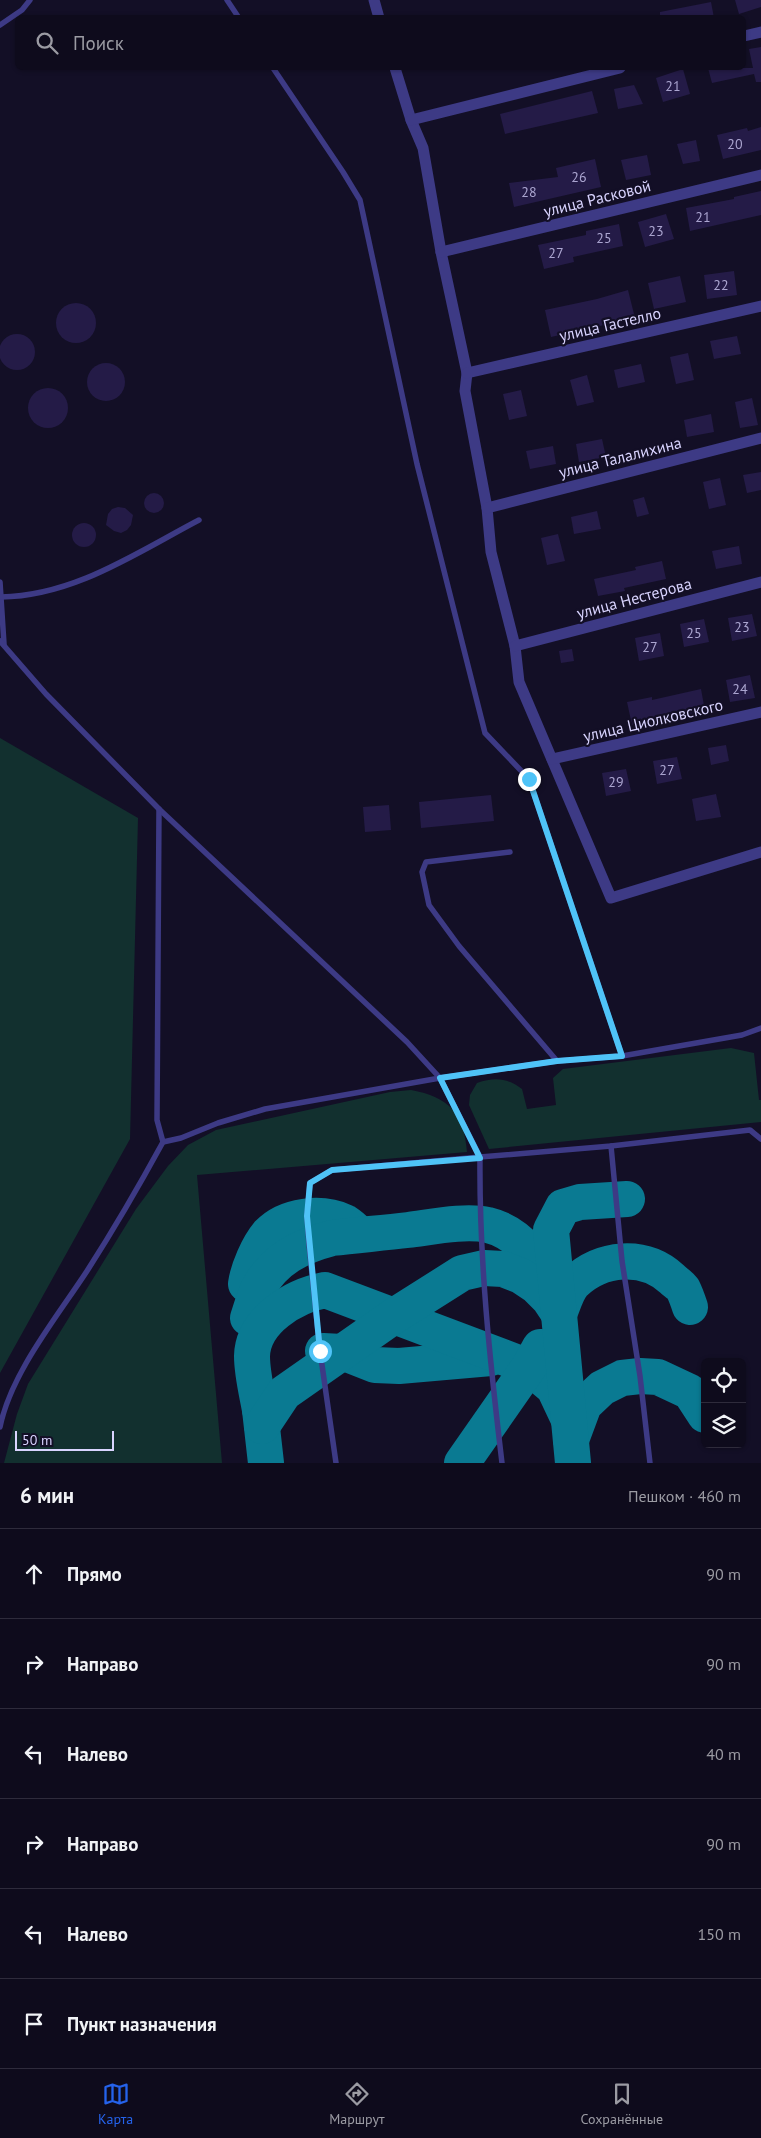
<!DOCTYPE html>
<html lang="ru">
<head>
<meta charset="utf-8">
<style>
	:root { --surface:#0e0b1c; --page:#171425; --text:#f1f3f6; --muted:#9b9ba3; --line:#2e2b3b; --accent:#2563eb }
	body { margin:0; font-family:"PT Sans",sans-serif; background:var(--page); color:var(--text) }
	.controls { position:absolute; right:15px; bottom:15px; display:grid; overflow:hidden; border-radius:8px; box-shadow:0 1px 4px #0004 }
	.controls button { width:45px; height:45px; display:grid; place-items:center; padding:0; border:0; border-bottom:1px solid var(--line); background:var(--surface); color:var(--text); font:25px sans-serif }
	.scale { position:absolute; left:15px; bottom:12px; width:99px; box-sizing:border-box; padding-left:5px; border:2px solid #d9d4ff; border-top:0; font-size:14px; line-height:18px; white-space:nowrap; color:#d9d4ff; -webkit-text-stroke:4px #130f26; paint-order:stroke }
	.stop { position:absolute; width:15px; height:15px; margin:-11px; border:4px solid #4fc3f7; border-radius:50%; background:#fff }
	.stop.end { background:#4fc3f7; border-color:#fff; box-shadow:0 1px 5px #0008 }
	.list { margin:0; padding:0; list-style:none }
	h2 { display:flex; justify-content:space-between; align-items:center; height:65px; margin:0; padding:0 20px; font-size:21px }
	h2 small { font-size:16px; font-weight:400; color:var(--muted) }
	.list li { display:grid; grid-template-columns:32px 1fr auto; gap:15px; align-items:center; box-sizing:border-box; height:90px; padding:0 20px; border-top:1px solid var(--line) }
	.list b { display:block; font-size:19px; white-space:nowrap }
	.list em { font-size:16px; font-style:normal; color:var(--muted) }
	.icon { flex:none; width:28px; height:28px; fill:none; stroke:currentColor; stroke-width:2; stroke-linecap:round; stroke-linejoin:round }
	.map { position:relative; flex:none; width:761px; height:1463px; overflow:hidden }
	.search { position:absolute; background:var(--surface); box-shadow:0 1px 4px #0004; left:15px; right:15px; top:15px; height:55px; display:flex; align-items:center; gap:12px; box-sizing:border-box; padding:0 18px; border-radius:8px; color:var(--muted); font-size:19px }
	.sheet { height:605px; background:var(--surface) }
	nav { display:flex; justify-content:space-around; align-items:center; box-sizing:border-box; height:70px; border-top:1px solid var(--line); background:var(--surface); font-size:14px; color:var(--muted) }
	nav a { display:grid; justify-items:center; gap:2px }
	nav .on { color:var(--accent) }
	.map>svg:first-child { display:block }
	.green { fill:#12302f }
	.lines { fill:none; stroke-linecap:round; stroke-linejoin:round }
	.taxiway { stroke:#0a7a92; stroke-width:36 }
	.building { fill:#241b47 }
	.service { stroke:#3d3a85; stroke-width:5.5 }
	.minor { stroke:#3d3a85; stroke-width:11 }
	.route { stroke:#4fc3f7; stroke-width:6 }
	.labels { text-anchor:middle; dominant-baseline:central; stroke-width:4.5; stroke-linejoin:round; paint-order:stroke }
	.number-label { font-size:14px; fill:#aca6d1 }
	.street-label { font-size:16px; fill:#d9d4ff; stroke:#130f26 }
</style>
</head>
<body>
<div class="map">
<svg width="761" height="1463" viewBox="0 0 761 1463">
	<rect width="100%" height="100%" fill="#130f26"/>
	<!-- green -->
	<g class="green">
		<path d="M 0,738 L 138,818 L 130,1139 L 0,1373 Z"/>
		<path d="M 731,1048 L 754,1053 L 759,1100 L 761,1100 L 761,1122 L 489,1149 L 469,1105 L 470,1095 L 477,1083 C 495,1077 507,1078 522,1089 L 527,1109 L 556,1105 L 553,1078 L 563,1069 Z"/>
		<path d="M 411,1090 C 449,1097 464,1113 467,1152 L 197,1175 L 222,1463 L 4,1463 L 17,1414 L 28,1384 L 136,1209 L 168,1166 L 188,1145 L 216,1130 L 390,1092 Z"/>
	</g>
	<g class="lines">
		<!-- taxiway -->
		<g class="taxiway">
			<path d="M 246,1284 C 248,1269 258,1246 268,1234 C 286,1215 321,1211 345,1222 C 350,1225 355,1230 360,1234"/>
			<path d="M 248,1318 C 251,1309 254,1298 258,1289 C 274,1259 301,1246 332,1238 C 357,1235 383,1233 408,1230 C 432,1227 465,1220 488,1225 C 521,1233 544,1265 553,1295"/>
			<path d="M 323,1351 L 342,1352 L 375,1365 L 399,1366 L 491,1358"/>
			<path d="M 261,1402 L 260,1410 L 266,1463"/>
			<path d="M 260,1410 C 257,1393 252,1374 252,1356 C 253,1320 294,1296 325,1290 L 529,1367 L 554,1388 L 570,1422"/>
			<path d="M 262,1426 L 284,1393 L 394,1316 L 462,1273 L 484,1268 L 503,1269 L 521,1276 L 536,1286 L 549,1299 L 559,1314 C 563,1305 567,1290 574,1283 C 601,1257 644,1253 672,1279 C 675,1282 680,1285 683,1289 C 686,1295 688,1301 690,1307"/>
			<path d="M 571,1440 L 584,1405 L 602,1388 L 622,1378 L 640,1376 L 658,1377 L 690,1392 L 705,1415"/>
			<path d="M 462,1463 L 529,1367 L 540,1347"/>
			<path d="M 573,1463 L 551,1230 L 563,1207 L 580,1202 L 627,1199"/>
		</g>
	</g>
	<!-- building -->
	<g class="building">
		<path d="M 735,0 L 761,0 L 761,7 L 739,14 Z"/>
		<path d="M 711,2 L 714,18 L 660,18 L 660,12 Z"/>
		<path d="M 761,47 L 761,82 L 756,82 L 754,74 L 712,83 L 708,68 L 753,68 L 749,49 Z"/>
		<path d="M 683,69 L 690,94 L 663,102 L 656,78 Z"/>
		<path d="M 634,85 L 643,104 L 618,109 L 614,89 Z"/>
		<path d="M 592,91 L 598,113 L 505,134 L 500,114 Z"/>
		<path d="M 761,127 L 761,150 L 723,159 L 717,135 L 747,128 L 748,131 Z"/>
		<path d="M 696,140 L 700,161 L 683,164 L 677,144 Z"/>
		<path d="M 647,155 L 651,175 L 626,180 L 621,160 Z"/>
		<path d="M 595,159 L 601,187 L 514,207 L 509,183 L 558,177 L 556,168 Z"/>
		<path d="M 761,191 L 761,215 L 690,231 L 686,208 L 734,199 L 734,197 Z"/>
		<path d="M 666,214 L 674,239 L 645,247 L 638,222 Z"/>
		<path d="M 619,224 L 623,246 L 573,257 L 574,262 L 544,269 L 538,245 L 586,235 L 586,231 Z"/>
		<path d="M 734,271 L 737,295 L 707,299 L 704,275 Z"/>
		<path d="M 680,276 L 686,302 L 654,309 L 648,283 Z"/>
		<path d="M 628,290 L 635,318 L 551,337 L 545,310 L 597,299 Z"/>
		<circle cx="76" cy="323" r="20"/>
		<circle cx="17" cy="352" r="18"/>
		<path d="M 737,336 L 741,354 L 714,359 L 710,341 Z"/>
		<path d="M 688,353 L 694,380 L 676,384 L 670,357 Z"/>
		<circle cx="106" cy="382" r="19"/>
		<path d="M 641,364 L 645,382 L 618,388 L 614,370 Z"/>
		<path d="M 587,375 L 594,402 L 577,406 L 570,380 Z"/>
		<circle cx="48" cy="408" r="20"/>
		<path d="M 521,390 L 527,416 L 509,420 L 503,394 Z"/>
		<path d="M 752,398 L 758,425 L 740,428 L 735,402 Z"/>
		<path d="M 711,414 L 714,432 L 687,437 L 684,420 Z"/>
		<path d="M 602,439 L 606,457 L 579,462 L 576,444 Z"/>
		<path d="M 553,446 L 556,464 L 530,469 L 526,451 Z"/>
		<path d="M 761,472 L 761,490 L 747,493 L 743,475 Z"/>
		<path d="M 720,478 L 726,505 L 709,509 L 703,482 Z"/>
		<circle cx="154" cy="503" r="10"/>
		<path d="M 644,497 L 649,514 L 637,517 L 633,500 Z"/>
		<path d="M 118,507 L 125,508 L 133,515 L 131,525 L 127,530 L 121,533 L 114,531 L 106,525 L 108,514 L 112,509 Z"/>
		<path d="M 597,511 L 601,529 L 574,534 L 571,517 Z"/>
		<circle cx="84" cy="535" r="12"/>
		<path d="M 558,534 L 565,561 L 547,565 L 541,538 Z"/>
		<path d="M 739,546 L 742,564 L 716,569 L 712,551 Z"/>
		<path d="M 662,561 L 666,579 L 624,588 L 625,591 L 598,596 L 594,579 L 636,570 L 635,567 Z"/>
		<path d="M 752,614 L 757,636 L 732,641 L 728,618 Z"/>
		<path d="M 704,619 L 709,642 L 684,647 L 680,624 Z"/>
		<path d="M 660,633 L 664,656 L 639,661 L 635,638 Z"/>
		<path d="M 572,649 L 574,661 L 561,663 L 559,651 Z"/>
		<path d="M 750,675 L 755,698 L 730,702 L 726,680 Z"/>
		<path d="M 701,689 L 705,711 L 632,725 L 627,702 L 652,697 L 652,700 Z"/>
		<path d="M 726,745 L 729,761 L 711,765 L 708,748 Z"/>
		<path d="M 677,757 L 682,779 L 657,784 L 653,761 Z"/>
		<path d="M 626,769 L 631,791 L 606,796 L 602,773 Z"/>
		<path d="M 716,794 L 721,817 L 696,821 L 692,799 Z"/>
		<path d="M 491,795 L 494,821 L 421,828 L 419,802 Z"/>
		<path d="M 389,805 L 391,830 L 365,832 L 363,807 Z"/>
	</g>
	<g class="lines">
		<!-- service -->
		<g class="service">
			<path d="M 227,0 L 239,18"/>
			<path d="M 0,25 L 22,10 L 30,0"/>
			<path d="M 273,68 L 343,172 L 360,200 L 417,464 L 485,733 L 529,779 L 622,1056"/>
			<path d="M 0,582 L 4,644"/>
			<path d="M 1,597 C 74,596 136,553 199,520"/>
			<path d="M 0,641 L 46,694 L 159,809 L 407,1042 L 440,1078 L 557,1061 L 622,1056 L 742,1035 L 761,1028"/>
			<path d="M 159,809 L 157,1120 L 163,1142"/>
			<path d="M 510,852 L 426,862 L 422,872 L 429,905 L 459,946 L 557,1061"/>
			<path d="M 611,1146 L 622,1261 L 640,1376 L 650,1463"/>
			<path d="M 0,1427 C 11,1373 57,1317 87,1271 C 114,1229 139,1186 163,1142 L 181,1138 L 218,1123 L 265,1109 L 440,1078 L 480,1157 L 611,1146 L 750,1130 L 761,1139"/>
			<path d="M 336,1463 L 320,1351 L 309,1245 L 307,1216 L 310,1183 L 332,1170 L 480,1157 C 479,1260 490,1362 502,1463"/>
		</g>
		<!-- minor -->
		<g class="minor">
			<path d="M 374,0 L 379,18"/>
			<path d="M 744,36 L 761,32"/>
			<path d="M 395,68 L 411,120 L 423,148 L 441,252 L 467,373 L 465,391 L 487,508 L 491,552 L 515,646 L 519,682 L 611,898 L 761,852"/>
			<path d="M 411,120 L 620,68"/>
			<path d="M 441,252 L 761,175"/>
			<path d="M 467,373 L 761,306"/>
			<path d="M 487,508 L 761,438"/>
			<path d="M 515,646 L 761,582"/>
			<path d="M 552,759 L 761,712"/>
		</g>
	</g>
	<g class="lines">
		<!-- route -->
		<path class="route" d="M 320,1351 L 307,1216 L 310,1183 L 332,1170 L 480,1158 L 440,1078 L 557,1061 L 622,1056 L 529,779"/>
	</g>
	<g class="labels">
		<!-- number labels -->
		<g class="number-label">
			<text x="673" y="86">21</text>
			<text x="735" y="144">20</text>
			<text x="579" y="177">26</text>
			<text x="529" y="192">28</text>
			<text x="703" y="217">21</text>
			<text x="656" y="231">23</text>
			<text x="604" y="238">25</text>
			<text x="556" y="253">27</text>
			<text x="721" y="285">22</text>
			<text x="742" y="627">23</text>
			<text x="694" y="633">25</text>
			<text x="650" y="647">27</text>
			<text x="740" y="689">24</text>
			<text x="667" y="770">27</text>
			<text x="616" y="782">29</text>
		</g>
		<!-- street labels -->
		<g class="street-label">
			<text transform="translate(597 198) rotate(-14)">улица Расковой</text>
			<text transform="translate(610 324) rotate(-13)">улица Гастелло</text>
			<text transform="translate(620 457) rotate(-14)">улица Талалихина</text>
			<text transform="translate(634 598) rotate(-15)">улица Нестерова</text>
			<text transform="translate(653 720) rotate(-13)">улица Циолковского</text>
		</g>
	</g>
</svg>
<div class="controls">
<button><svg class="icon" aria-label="locate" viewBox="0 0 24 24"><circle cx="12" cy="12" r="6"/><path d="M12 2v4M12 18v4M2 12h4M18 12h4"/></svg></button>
<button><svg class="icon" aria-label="layers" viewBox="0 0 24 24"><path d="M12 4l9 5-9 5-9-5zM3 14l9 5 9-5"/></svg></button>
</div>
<div class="scale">50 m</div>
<div class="stop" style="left:320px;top:1351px"></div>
<div class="stop end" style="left:529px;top:779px"></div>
<div class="search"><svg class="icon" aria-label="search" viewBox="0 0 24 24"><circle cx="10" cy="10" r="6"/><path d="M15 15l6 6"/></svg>Поиск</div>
</div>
<section class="sheet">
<h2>6 мин<small>Пешком · 460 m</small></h2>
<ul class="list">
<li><svg class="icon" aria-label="ahead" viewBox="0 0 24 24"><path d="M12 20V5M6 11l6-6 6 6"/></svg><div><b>Прямо</b></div><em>90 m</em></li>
<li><svg class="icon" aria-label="right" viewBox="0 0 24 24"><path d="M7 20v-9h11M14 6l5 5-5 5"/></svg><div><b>Направо</b></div><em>90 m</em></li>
<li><svg class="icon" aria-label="left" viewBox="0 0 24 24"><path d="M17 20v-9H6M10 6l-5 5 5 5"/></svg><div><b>Налево</b></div><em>40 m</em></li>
<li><svg class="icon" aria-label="right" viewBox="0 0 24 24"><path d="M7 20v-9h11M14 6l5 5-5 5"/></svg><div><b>Направо</b></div><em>90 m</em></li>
<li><svg class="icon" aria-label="left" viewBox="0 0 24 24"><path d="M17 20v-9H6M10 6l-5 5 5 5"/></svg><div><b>Налево</b></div><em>150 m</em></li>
<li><svg class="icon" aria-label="arrive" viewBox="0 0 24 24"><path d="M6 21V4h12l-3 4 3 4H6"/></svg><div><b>Пункт назначения</b></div></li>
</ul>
</section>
<nav>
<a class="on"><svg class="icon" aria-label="map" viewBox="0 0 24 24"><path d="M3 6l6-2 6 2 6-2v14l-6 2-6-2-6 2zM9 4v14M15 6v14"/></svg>Карта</a>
<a><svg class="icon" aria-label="directions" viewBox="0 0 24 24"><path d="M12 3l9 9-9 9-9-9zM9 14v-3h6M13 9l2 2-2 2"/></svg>Маршрут</a>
<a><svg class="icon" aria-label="saved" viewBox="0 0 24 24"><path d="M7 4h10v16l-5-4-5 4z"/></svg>Сохранённые</a>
</nav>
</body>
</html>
